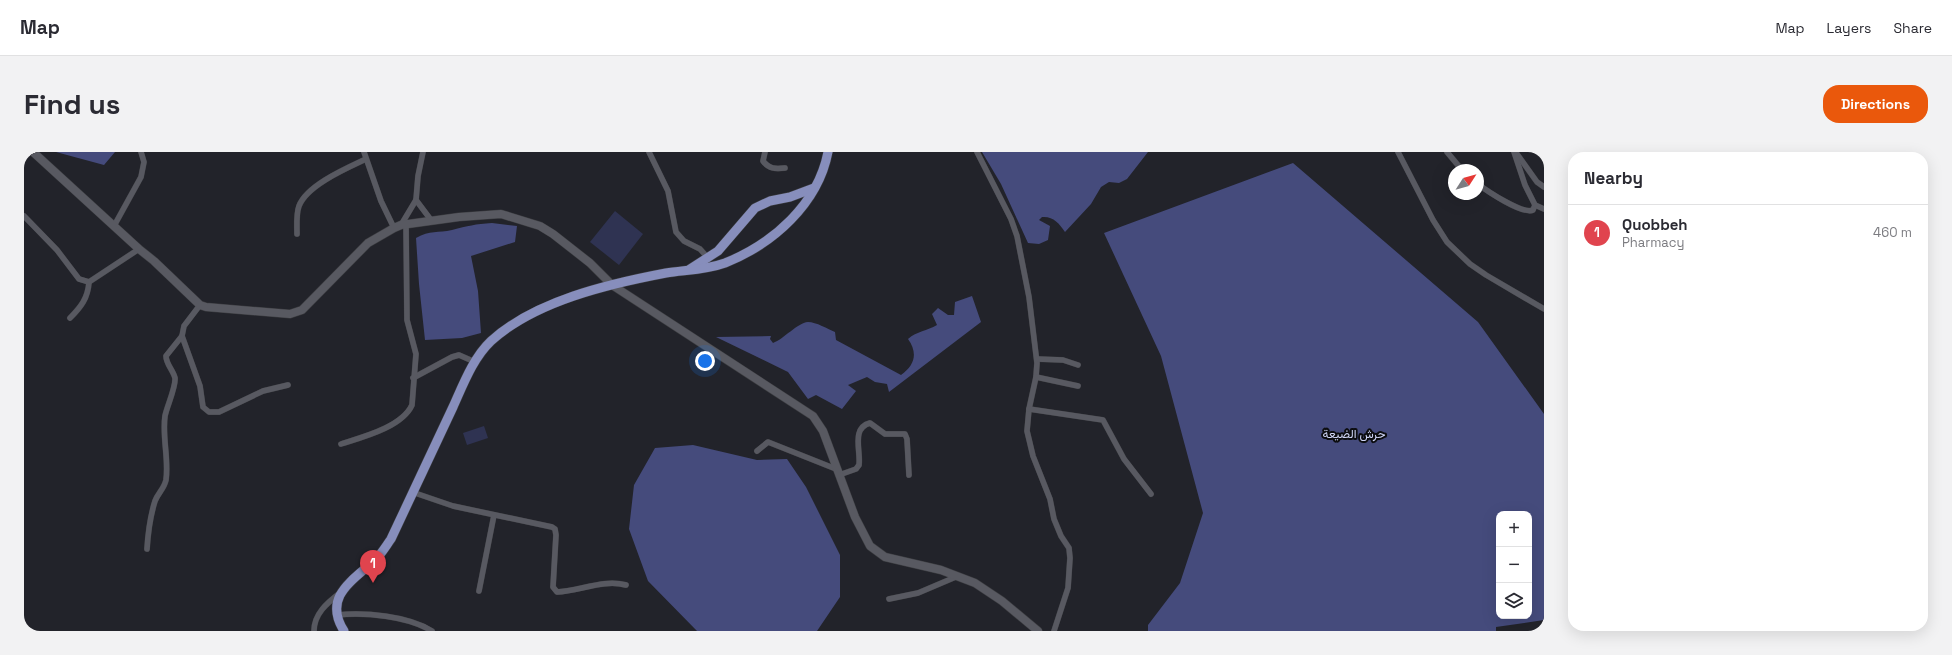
<!DOCTYPE html>
<html lang="en">
<head>
<meta charset="utf-8">
<style>
	:root { --surface:#fff; --page:#f2f2f3; --text:#2b2b33; --muted:#7c7c81; --line:#e1e1e2; --accent:#ea580c }
	body { margin:0; font-family:"Space Grotesk",Vazirmatn,sans-serif; background:var(--page); color:var(--text) }
	.controls { position:absolute; right:12px; bottom:12px; display:grid; overflow:hidden; border-radius:8px; box-shadow:0 4px 16px #0002 }
	.controls button { width:36px; height:36px; display:grid; place-items:center; padding:0; border:0; border-bottom:1px solid var(--line); background:var(--surface); color:var(--text); font:20px sans-serif }
	.compass { position:absolute; left:1424px; top:12px; width:36px; height:36px; border-radius:50%; background:var(--surface); box-shadow:0 4px 16px #0002; rotate:54deg }
	.you { position:absolute; left:681px; top:209px; width:14px; height:14px; margin:-10px; border:3px solid #fff; border-radius:50%; background:#1a73e8; box-shadow:0 0 0 6px #1a73e833 }
	.badge { display:grid; place-items:center; width:26px; height:26px; border-radius:50%; background:var(--accent); color:#fff; font-size:13px; font-weight:700 }
	.pin { position:absolute; translate:-50% -33px; filter:drop-shadow(0 1px 2px #0008) }
	.pin::after { content:''; position:absolute; top:21px; width:14px; height:12px; background:inherit; clip-path:polygon(0 0,100% 0,50% 100%) }
	.list { margin:0; padding:0; list-style:none }
	h2 { display:flex; justify-content:space-between; align-items:center; height:52px; margin:0; padding:0 16px; font-size:17px }
	h2 small { font-size:13px; font-weight:400; color:var(--muted) }
	.list li { display:grid; grid-template-columns:26px 1fr auto; gap:12px; align-items:center; box-sizing:border-box; height:56px; padding:0 16px; border-top:1px solid var(--line) }
	.list b { display:block; font-size:15px; white-space:nowrap }
	.list p { margin:0; font-size:13px; white-space:nowrap; color:var(--muted) }
	.list em { font-size:13px; font-style:normal; color:var(--muted) }
	.icon { flex:none; width:22px; height:22px; fill:none; stroke:currentColor; stroke-width:2; stroke-linecap:round; stroke-linejoin:round }
	.map { position:relative; flex:none; width:1520px; height:479px; overflow:hidden; border-radius:16px }
	header { display:flex; align-items:center; gap:24px; box-sizing:border-box; height:56px; padding:0 20px; background:var(--surface); border-bottom:1px solid var(--line) }
	header strong { font-size:19px }
	nav { display:flex; gap:22px; margin-inline-start:auto; font-size:14px }
	.intro { display:flex; align-items:center; justify-content:space-between; box-sizing:border-box; height:96px; padding:0 24px }
	h1 { margin:0; font-size:28px }
	.button { padding:10px 18px; border-radius:16px; background:var(--accent); color:#fff; font-size:14px; font-weight:700 }
	main { display:flex; gap:24px; padding:0 24px }
	aside { flex:1; background:var(--surface); border-radius:16px; box-shadow:0 4px 16px #0002 }
	.map>svg:first-child { display:block }
	.green { fill:#2f3352 }
	.forest { fill:#454b7c; fill-rule:evenodd }
	.lines { fill:none; stroke-linecap:round; stroke-linejoin:round }
	.street-casing { stroke:#3d3e42; stroke-width:6 }
	.secondary-casing { stroke:#3d3e42; stroke-width:9 }
	.primary-casing { stroke:#3d3e42; stroke-width:10 }
	.street { stroke:#585961; stroke-width:5.5 }
	.secondary { stroke:#585961; stroke-width:8 }
	.primary { stroke:#878ebc; stroke-width:9 }
	.labels { text-anchor:middle; dominant-baseline:central; stroke-width:4; stroke-linejoin:round; paint-order:stroke }
	.park-label { font-size:12px; fill:#d1d7f7; stroke:#0c0d10 }
</style>
</head>
<body>
<header>
<strong>Map</strong>
<nav><a>Map</a><a>Layers</a><a>Share</a></nav>
</header>
<div class="intro"><h1>Find us</h1><a class="button">Directions</a></div>
<main>
<div class="map">
<svg width="1520" height="479" viewBox="0 0 1520 479">
	<rect width="100%" height="100%" fill="#22232a"/>
	<!-- green -->
	<g class="green">
		<path d="M 591,59 L 619,82 L 595,113 L 566,90 Z"/>
		<path d="M 460,274 L 464,286 L 443,293 L 439,281 Z"/>
	</g>
	<!-- forest -->
	<g class="forest">
		<path d="M 32,0 L 91,0 L 80,13 Z"/>
		<path d="M 958,0 L 1124,0 L 1103,27 L 1095,31 L 1085,30 L 1077,35 L 1067,52 L 1041,80 C 1035,71 1029,64 1018,65 L 1015,68 L 1026,74 L 1024,88 L 1015,92 L 1004,91 L 977,32 Z"/>
		<path d="M 1269,11 L 1454,170 L 1520,262 L 1520,468 L 1472,475 L 1472,479 L 1124,479 L 1124,473 L 1156,431 L 1179,361 L 1137,204 L 1080,81 ZM 1475,362 L 1505,362 L 1505,464 L 1475,464 Z"/>
		<path d="M 468,71 L 493,74 L 491,90 L 447,104 L 454,139 L 457,181 L 438,186 L 401,188 L 395,132 L 392,86 C 406,78 414,81 428,78 C 444,74 451,72 468,71 Z"/>
		<path d="M 948,144 L 957,170 L 865,240 L 863,232 L 851,230 L 843,225 L 824,233 L 832,239 L 818,257 L 792,243 L 784,247 L 764,220 L 692,185 L 747,184 L 746,187 L 749,191 C 760,187 773,171 784,170 C 792,170 804,177 811,180 L 812,188 L 877,223 C 891,213 894,201 884,187 C 893,179 903,179 913,173 L 908,162 L 914,156 L 924,163 L 930,163 L 931,150 Z"/>
		<path d="M 669,293 L 733,308 L 763,307 L 782,335 L 816,403 L 816,445 L 793,479 L 673,479 L 624,429 L 605,377 L 610,333 L 631,296 Z"/>
	</g>
	<g class="lines">
		<!-- street casing -->
		<g class="street-casing">
			<g id="street">
				<path d="M 340,0 L 357,49 L 370,76"/>
				<path d="M 625,0 L 644,39 L 652,80 L 660,89 L 676,97 L 685,107"/>
				<path d="M 741,0 L 739,9 C 745,17 751,17 761,16"/>
				<path d="M 953,0 L 987,67 L 993,84 L 1005,145 L 1013,211 L 1012,225 L 1005,257 L 1003,279 L 1009,304 L 1026,347 L 1030,367 L 1037,384 L 1045,396 L 1046,406 L 1044,436 L 1030,479"/>
				<path d="M 1374,0 L 1409,68 L 1423,90 L 1446,112 L 1462,123 L 1520,157"/>
				<path d="M 1423,0 L 1438,18"/>
				<path d="M 1493,2 L 1513,30 L 1520,35"/>
				<path d="M 1454,32 C 1463,39 1499,63 1509,58 L 1511,53 L 1501,33 L 1490,0"/>
				<path d="M 392,48 L 407,68"/>
				<path d="M 1511,53 L 1520,57"/>
				<path d="M 0,64 L 33,98 L 55,127 L 65,130 L 115,97"/>
				<path d="M 377,73 L 392,48 L 394,24 L 399,0"/>
				<path d="M 90,74 L 117,25 L 120,10 L 117,0"/>
				<path d="M 273,82 C 273,73 272,62 275,54 C 283,33 323,16 342,7"/>
				<path d="M 46,166 C 57,155 64,146 65,130"/>
				<path d="M 158,184 L 176,234 L 179,255 L 185,260 L 195,260 L 239,239 L 264,233"/>
				<path d="M 1013,207 L 1039,208 L 1054,213"/>
				<path d="M 1012,225 L 1054,234"/>
				<path d="M 389,226 L 428,205 L 435,203 L 451,210"/>
				<path d="M 1005,257 L 1079,268 L 1100,307 L 1127,342"/>
				<path d="M 317,292 C 339,285 378,275 388,253 L 392,202 L 383,168 L 382,72"/>
				<path d="M 733,299 L 744,290 L 812,317"/>
				<path d="M 815,323 L 832,317 L 835,313 C 837,299 827,276 846,271 L 861,282 L 881,282 L 883,287 L 885,323"/>
				<path d="M 388,340 L 429,354 L 528,375 L 531,377 L 532,383 L 529,435 L 533,440 C 556,439 579,427 602,433"/>
				<path d="M 123,397 C 124,381 126,365 131,349 C 134,341 140,337 142,328 C 145,307 138,285 141,264 C 143,254 152,235 151,226 C 149,218 142,212 142,204 L 158,184 L 160,174 L 176,153"/>
				<path d="M 455,439 L 470,363"/>
				<path d="M 865,447 L 894,441 L 934,424"/>
				<path d="M 313,463 C 341,460 384,464 408,479"/>
				<path d="M 290,479 C 290,462 303,451 316,441"/>
			</g>
		</g>
		<!-- secondary casing -->
		<g class="secondary-casing">
			<path id="secondary" d="M 9,0 L 115,97 L 130,109 L 176,153 L 182,155 L 266,162 L 278,158 L 344,91 L 370,76 L 377,73 L 435,65 L 477,62 L 516,74 L 529,82 L 566,111 L 588,133 L 789,264 L 799,279 L 831,365 L 846,394 L 861,405 L 917,418 L 951,431 L 978,449 L 1014,479"/>
		</g>
		<!-- primary casing -->
		<g class="primary-casing">
			<g id="primary">
				<path d="M 666,117 L 694,99 L 731,56 L 746,49 L 766,45 L 790,36"/>
				<path d="M 320,479 C 298,444 330,428 352,407 C 358,401 362,394 367,387 C 388,343 408,299 429,255 C 439,233 449,206 467,189 C 511,149 584,132 642,121 C 661,118 682,118 701,111 C 749,92 794,52 804,0"/>
			</g>
		</g>
		<!-- street -->
		<use href="#street" class="street"/>
		<!-- secondary -->
		<use href="#secondary" class="secondary"/>
		<!-- primary -->
		<use href="#primary" class="primary"/>
	</g>
	<g class="labels">
		<!-- park labels -->
		<g class="park-label">
			<text x="1330" y="282">حرش الضيعة</text>
		</g>
	</g>
</svg>
<div class="controls">
<button>+</button>
<button>−</button>
<button><svg class="icon" aria-label="layers" viewBox="0 0 24 24"><path d="M12 4l9 5-9 5-9-5zM3 14l9 5 9-5"/></svg></button>
</div>
<svg class="compass" viewBox="-18 -18 36 36"><path d="M0-13l5 13h-10z" fill="#e53935"/><path d="M0 13l5-13h-10z" fill="#7c7c81"/></svg>
<div class="you"></div>
<div class="pin badge" style="left:349px;top:431px;background:#e0444e">1</div>
</div>
<aside>
<h2>Nearby<small></small></h2>
<ul class="list">
<li><span class="badge" style="background:#e0444e">1</span><div><b>Quobbeh</b><p>Pharmacy</p></div><em>460 m</em></li>
</ul>
</aside>
</main>
</body>
</html>
